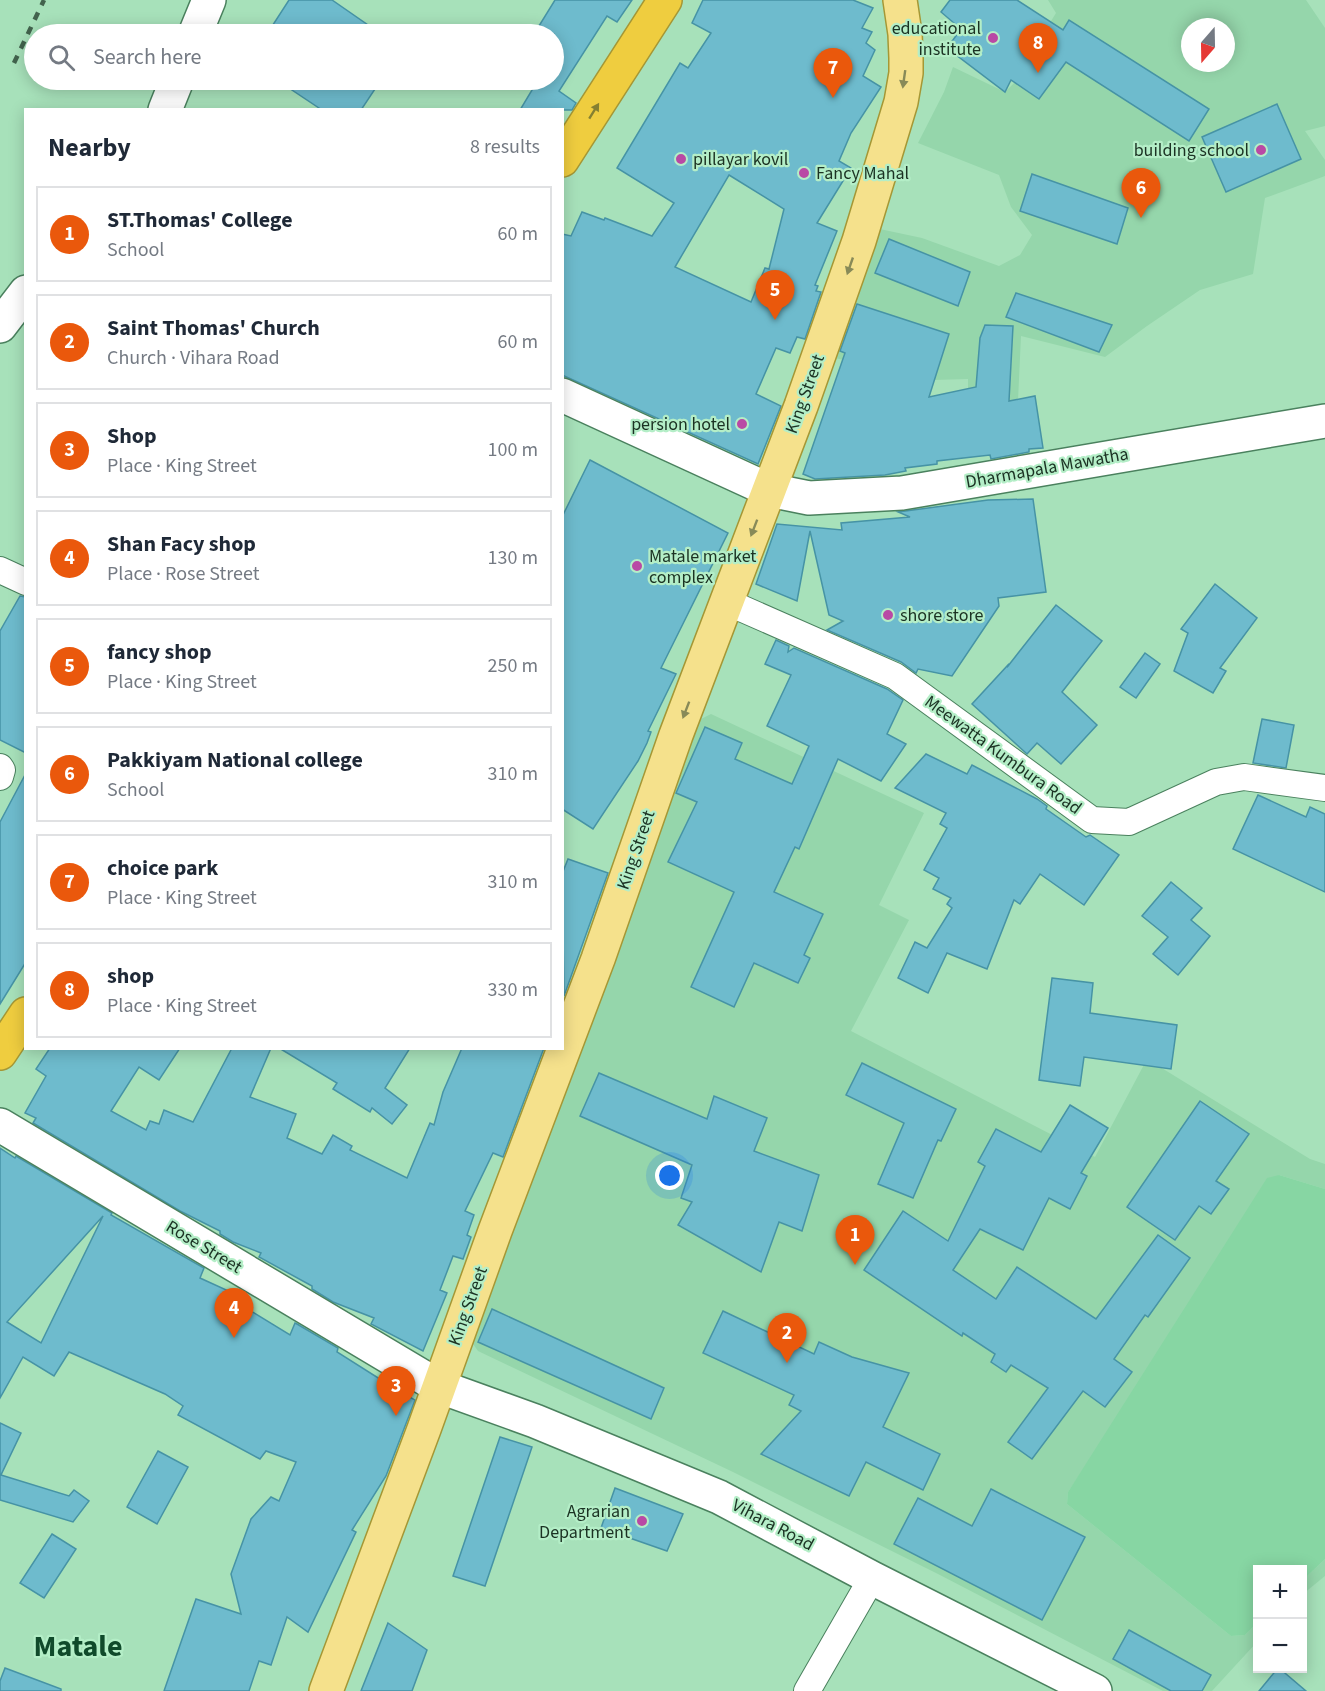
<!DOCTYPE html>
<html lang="en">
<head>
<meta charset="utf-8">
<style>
	:root { --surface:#fff; --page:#f2f2f3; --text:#1f2937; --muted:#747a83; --line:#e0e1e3; --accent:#ea580c }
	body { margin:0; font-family:"Source Sans 3",sans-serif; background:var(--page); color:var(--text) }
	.controls { position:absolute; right:18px; bottom:18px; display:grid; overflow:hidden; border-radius:0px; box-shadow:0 3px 15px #0003 }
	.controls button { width:54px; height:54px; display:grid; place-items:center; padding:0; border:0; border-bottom:2px solid var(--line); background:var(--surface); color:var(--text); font:30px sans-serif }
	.compass { position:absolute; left:1181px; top:18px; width:54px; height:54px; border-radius:50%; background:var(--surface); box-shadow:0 3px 15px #0003; rotate:200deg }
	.you { position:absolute; left:670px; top:1176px; width:21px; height:21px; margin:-15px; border:4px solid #fff; border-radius:50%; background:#1a73e8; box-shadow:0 0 0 9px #1a73e833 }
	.badge { display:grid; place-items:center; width:39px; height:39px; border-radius:50%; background:var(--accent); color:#fff; font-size:20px; font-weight:700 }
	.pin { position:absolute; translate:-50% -50px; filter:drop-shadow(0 2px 3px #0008) }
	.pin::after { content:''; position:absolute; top:32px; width:21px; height:18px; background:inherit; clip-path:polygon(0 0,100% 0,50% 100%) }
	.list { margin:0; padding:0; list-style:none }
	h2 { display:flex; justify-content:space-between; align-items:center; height:78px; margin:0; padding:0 24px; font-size:26px }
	h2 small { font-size:20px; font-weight:400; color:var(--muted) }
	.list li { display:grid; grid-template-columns:39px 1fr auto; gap:18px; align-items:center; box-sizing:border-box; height:96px; margin:0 12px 12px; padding:0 12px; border:2px solid var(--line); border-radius:0px }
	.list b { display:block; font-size:22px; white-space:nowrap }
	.list p { margin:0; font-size:20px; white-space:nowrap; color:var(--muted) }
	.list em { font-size:20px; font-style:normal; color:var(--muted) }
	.icon { flex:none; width:33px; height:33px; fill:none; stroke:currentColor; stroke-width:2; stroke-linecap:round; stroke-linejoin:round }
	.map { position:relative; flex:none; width:1325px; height:1691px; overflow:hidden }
	.search { position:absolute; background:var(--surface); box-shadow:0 3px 15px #0003; left:24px; top:24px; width:540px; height:66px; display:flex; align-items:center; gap:15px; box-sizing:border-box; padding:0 21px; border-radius:33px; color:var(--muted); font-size:22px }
	.panel { position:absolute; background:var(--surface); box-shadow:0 3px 15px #0003; left:24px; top:108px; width:540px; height:942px; border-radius:0px }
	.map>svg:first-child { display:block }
	.built { fill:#95d6ab; fill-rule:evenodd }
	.green { fill:#87d6a3 }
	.building { fill:#6ebbcd; stroke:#4693a5; stroke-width:1.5; fill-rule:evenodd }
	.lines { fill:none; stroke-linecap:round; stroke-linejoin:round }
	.street-casing { stroke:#4a815e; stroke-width:28 }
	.secondary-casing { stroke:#4a815e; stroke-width:36 }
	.primary-casing { stroke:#a59735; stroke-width:36 }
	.highway-casing { stroke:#a59735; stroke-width:36 }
	.street { stroke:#fff; stroke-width:26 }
	.secondary { stroke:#fff; stroke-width:33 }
	.primary { stroke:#f5e18c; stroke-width:33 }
	.highway { stroke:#efcd3f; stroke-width:33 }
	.rail { stroke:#42634d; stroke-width:4.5; stroke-dasharray:8 8; stroke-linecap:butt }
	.oneway { fill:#888a58 }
	.oneway2 { fill:#858031 }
	.poi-dot { fill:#b949a5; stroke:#b4eec7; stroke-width:2 }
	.labels { text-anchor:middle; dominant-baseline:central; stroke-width:4.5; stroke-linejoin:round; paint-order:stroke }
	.poi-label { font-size:18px; fill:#1b3223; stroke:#b4eec7; text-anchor:end }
	.street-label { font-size:18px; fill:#1b3223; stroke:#b4eec7 }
	.town-label { font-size:30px; font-weight:bold; fill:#104a2b; stroke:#b4eec7 }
</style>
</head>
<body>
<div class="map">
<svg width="1325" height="1691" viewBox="0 0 1325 1691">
	<rect width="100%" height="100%" fill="#a7e1ba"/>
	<!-- built -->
	<g class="built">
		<path d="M 1048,0 L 1306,0 L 1325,28 L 1325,126 L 1305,131 L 1325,160 L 1325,176 L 1265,198 L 1253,274 L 1200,290 L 1147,326 L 1105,357 L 1021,336 L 1017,422 L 968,430 L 968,379 L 933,380 L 826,356 L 875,228 L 922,238 L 999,266 L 1020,255 L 1032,235 L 1011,207 L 999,175 L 918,143 L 944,92 L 953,67 L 1005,92 L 1023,74 L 1040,39 L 1056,13 ZM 1190,27 L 1226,27 L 1226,63 L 1190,63 Z"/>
		<path d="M 711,714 L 924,813 L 879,905 L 909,920 L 851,1031 L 1095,1157 L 1147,1059 L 1310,1159 L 1325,1164 L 1325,1189 L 1279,1175 L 1068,1492 L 1067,1504 L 1231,1636 L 1245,1635 L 1257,1623 L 1257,1642 L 1212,1691 L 1163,1691 L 938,1574 L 733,1472 L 478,1351 L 471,1341 L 699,720 Z"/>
		<path d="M 1325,1559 L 1325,1576 L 1303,1594 L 1303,1580 Z"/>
	</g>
	<!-- green -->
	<path class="green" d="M 1279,1175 L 1325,1189 L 1325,1559 L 1303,1580 L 1302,1570 L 1258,1570 L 1257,1623 L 1245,1635 L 1231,1636 L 1067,1504 L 1068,1492 L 1267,1178 Z"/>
	<!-- building -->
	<g class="building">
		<path d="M 289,0 L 332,0 L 381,34 L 267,34 Z"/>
		<path d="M 555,0 L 632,0 L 617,22 L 607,16 L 559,91 L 576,103 L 572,110 L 520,110 L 538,80 L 554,80 L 554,34 L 534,34 Z"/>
		<path d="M 703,0 L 853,0 L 873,8 L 862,28 L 872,32 L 866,43 L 875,50 L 863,76 L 881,87 L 851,133 L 839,161 L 851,168 L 817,223 L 837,231 L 815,285 L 818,286 L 816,291 L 821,292 L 805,339 L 797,337 L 790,353 L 776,348 L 756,394 L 781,406 L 758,464 L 562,375 L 562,234 L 571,236 L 582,212 L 604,220 L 605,218 L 652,236 L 674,203 L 617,168 L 680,63 L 688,68 L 711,33 L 692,23 ZM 729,175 L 784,209 L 769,269 L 765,268 L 751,302 L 675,267 Z"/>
		<path d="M 950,0 L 1017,0 L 1063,30 L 1069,20 L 1209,109 L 1189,141 L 1066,62 L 1039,99 L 1011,80 L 1005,92 L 947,48 L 961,29 L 941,12 Z"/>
		<path d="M 277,80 L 381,80 L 361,110 L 322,110 Z"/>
		<path d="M 1277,104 L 1301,159 L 1226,192 L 1202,137 Z"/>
		<path d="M 1032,174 L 1128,208 L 1117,244 L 1020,211 Z"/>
		<path d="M 889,239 L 970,272 L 958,306 L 875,273 Z"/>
		<path d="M 1016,293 L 1112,325 L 1099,352 L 1006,317 Z"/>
		<path d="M 857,304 L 949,334 L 929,397 L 976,387 L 980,338 L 985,325 L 1013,326 L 1009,401 L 1035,396 L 1043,448 L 1029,449 L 1029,452 L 991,459 L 990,455 L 937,461 L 937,464 L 905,468 L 906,471 L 885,475 L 815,479 L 803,474 L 845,353 L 840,351 Z"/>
		<path d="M 590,460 L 728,533 L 661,668 L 676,674 L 648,731 L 651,732 L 647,743 L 638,761 L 593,829 L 562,809 L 562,517 Z"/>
		<path d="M 1033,499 L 1046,592 L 998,598 L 999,606 L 952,676 L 918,669 L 916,673 L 901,662 L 827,630 L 843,621 L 829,615 L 810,531 L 797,601 L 756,584 L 777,524 L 842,530 L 841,523 L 910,517 L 898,512 L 988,500 Z"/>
		<path d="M 1215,584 L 1257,618 L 1220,668 L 1226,671 L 1213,693 L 1174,671 L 1188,633 L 1181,629 Z"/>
		<path d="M 20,596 L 26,597 L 26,753 L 0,740 L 0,631 Z"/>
		<path d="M 1056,605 L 1102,641 L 1062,692 L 1097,725 L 1061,764 L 1037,743 L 1027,754 L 972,704 L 1008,665 L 1008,666 Z"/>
		<path d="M 776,640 L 789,646 L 788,652 L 794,648 L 887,689 L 903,700 L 887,734 L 906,744 L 881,781 L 838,759 L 799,849 L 795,847 L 774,892 L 823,914 L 804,955 L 810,958 L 798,983 L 754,963 L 734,1007 L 691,987 L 734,892 L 668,862 L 697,802 L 676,793 L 705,727 L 742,743 L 735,759 L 792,784 L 809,746 L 767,726 L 791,675 L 765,664 Z"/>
		<path d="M 1145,653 L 1160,664 L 1136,698 L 1120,687 Z"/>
		<path d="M 1262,719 L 1294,725 L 1286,768 L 1253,763 Z"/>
		<path d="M 926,754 L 967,774 L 972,765 L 1037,799 L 1047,806 L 1046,809 L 1086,837 L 1090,835 L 1119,855 L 1084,905 L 1040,874 L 1020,904 L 1014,900 L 987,969 L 947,953 L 928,993 L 898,978 L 915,942 L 927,948 L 952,908 L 947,904 L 951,898 L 933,889 L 939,878 L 924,870 L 947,828 L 940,824 L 946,813 L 895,788 Z"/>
		<path d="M 26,773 L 26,962 L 0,1004 L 0,822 Z"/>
		<path d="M 1258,795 L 1306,817 L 1310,807 L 1325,814 L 1325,892 L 1233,849 Z"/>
		<path d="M 568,859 L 608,873 L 564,996 L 562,874 Z"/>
		<path d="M 1171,882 L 1202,908 L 1191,920 L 1210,936 L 1178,975 L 1153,954 L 1168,937 L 1142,916 Z"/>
		<path d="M 1052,978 L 1093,983 L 1090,1013 L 1177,1025 L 1171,1069 L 1084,1057 L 1080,1086 L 1039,1080 Z"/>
		<path d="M 50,1048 L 180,1048 L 159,1080 L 139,1067 L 111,1111 L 146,1130 L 150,1121 L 159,1124 L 164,1110 L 193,1122 L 232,1048 L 271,1048 L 250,1097 L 296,1114 L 287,1138 L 322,1154 L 333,1135 L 352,1146 L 350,1150 L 407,1178 L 430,1123 L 434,1125 L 443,1092 L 462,1048 L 544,1048 L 503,1157 L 493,1153 L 465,1211 L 474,1215 L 467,1235 L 471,1237 L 463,1259 L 453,1256 L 440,1290 L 447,1293 L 423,1351 L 371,1324 L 374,1318 L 333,1302 L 312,1289 L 312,1286 L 259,1257 L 261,1253 L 233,1242 L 220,1234 L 220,1231 L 180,1211 L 33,1123 L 36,1118 L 25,1113 L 46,1076 L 36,1069 Z"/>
		<path d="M 279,1048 L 410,1048 L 385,1088 L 407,1105 L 392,1124 L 372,1108 L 370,1112 L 333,1089 L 337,1083 Z"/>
		<path d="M 862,1063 L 956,1109 L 941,1141 L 938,1140 L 913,1198 L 878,1184 L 904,1123 L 846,1095 Z"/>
		<path d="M 599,1073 L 707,1119 L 714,1096 L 767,1118 L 754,1151 L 819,1175 L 802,1231 L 779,1222 L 761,1272 L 678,1225 L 692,1202 L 681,1198 L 692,1165 L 580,1116 Z"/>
		<path d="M 1200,1101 L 1249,1134 L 1216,1181 L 1229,1189 L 1211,1214 L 1199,1206 L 1175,1240 L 1127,1207 Z"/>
		<path d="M 1070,1105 L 1108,1128 L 1081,1173 L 1087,1176 L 1070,1209 L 1049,1198 L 1023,1250 L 980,1229 L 953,1270 L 996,1299 L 1017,1267 L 1096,1319 L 1158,1235 L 1190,1258 L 1148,1317 L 1145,1315 L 1114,1359 L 1132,1372 L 1105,1407 L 1083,1391 L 1032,1459 L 1008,1442 L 1048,1388 L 1011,1365 L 1006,1372 L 991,1362 L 995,1354 L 963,1333 L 962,1336 L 864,1270 L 903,1211 L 948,1241 L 985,1166 L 978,1162 L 996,1129 L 1041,1152 Z"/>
		<path d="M 0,1148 L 15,1158 L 16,1156 L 112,1213 L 111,1215 L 204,1268 L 200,1278 L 233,1293 L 230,1298 L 290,1335 L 295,1323 L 297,1324 L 338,1348 L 337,1352 L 394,1388 L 415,1400 L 386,1476 L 352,1530 L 356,1532 L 308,1632 L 287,1617 L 271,1665 L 259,1661 L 249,1691 L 164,1691 L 196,1599 L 241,1614 L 231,1574 L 251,1519 L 271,1497 L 279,1501 L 296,1462 L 266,1451 L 260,1459 L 178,1415 L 183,1406 L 165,1394 L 69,1352 L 54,1376 L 23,1357 L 0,1398 ZM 103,1216 L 41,1343 L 7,1322 Z"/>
		<path d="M 492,1309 L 664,1388 L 651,1419 L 478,1342 Z"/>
		<path d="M 723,1311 L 814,1354 L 819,1342 L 852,1357 L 909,1373 L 883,1427 L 940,1454 L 923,1490 L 866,1462 L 849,1496 L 761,1454 L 801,1411 L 789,1405 L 794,1395 L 703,1353 Z"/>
		<path d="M 0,1423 L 21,1433 L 1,1475 L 69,1496 L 74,1490 L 89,1501 L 73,1522 L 0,1500 Z"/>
		<path d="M 500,1437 L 532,1447 L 485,1586 L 453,1576 Z"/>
		<path d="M 158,1451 L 188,1467 L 157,1524 L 127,1507 Z"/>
		<path d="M 615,1488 L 683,1514 L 667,1551 L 601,1528 Z"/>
		<path d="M 991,1489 L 1085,1537 L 1042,1620 L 894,1544 L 918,1498 L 972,1526 Z"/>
		<path d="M 52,1534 L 76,1549 L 44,1598 L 20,1583 Z"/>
		<path d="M 388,1623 L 427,1650 L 412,1691 L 361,1691 Z"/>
		<path d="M 1129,1630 L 1211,1675 L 1202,1691 L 1171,1691 L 1113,1659 Z"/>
		<path d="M 5,1668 L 61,1689 L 61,1691 L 0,1691 L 0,1681 Z"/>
		<path d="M 1278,1668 L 1279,1668 L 1306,1691 L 1259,1691 Z"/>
	</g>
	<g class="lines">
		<!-- street casing -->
		<g class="street-casing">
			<g id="street">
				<path d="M 0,570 L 26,582"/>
				<path d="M 727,602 L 895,676 L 1092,820 L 1129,822 L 1216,782 L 1244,777 L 1325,788"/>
				<path d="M 0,767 L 2,770 L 0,777"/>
				<path d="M 807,1691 L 872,1578"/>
			</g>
		</g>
		<!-- secondary casing -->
		<g class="secondary-casing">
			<g id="secondary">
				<path d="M 195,34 L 209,0"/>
				<path d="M 165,110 L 177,80"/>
				<path d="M 0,326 L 26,292"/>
				<path d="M 562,395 L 769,490 L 809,498 L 902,493 L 1325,421"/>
				<path d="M 0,1125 L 438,1386 L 535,1421 L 719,1497 L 872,1578 L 1095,1691"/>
			</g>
		</g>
		<!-- primary casing -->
		<g class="primary-casing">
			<path id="primary" d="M 326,1691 L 424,1429 L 495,1231 L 598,959 L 676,735 L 801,406 L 859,241 L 901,102 L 906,73 L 906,58 L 905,34 L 900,0"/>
		</g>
		<!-- highway casing -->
		<g class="highway-casing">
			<g id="highway">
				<path d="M 562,160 L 665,0"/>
				<path d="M 0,1053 L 26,1014"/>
			</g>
		</g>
		<!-- street -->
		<use href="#street" class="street"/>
		<!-- secondary -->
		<use href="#secondary" class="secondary"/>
		<!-- primary -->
		<use href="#primary" class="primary"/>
		<!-- highway -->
		<use href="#highway" class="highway"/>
		<!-- rail -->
		<path class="rail" d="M 14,63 L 44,0"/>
	</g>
	<!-- one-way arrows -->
	<defs><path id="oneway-solid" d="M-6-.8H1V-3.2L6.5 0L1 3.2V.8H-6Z" transform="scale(1.5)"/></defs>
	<g class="oneway">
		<use href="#oneway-solid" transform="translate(904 79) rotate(98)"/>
		<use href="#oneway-solid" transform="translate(850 266) rotate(109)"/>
		<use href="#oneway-solid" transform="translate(754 528) rotate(111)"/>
		<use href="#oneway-solid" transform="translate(686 710) rotate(111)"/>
	</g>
	<use class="oneway2" href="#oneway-solid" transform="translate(594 111) rotate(-58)"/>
	<!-- markers -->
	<g class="poi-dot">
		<circle cx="993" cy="38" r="6"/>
		<circle cx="1261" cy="150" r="6"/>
		<circle cx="681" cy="159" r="6"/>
		<circle cx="804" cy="173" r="6"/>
		<circle cx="742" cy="424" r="6"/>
		<circle cx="637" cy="566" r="6"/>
		<circle cx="888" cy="615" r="6"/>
		<circle cx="642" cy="1521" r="6"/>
	</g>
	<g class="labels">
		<!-- poi labels -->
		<g class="poi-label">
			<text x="981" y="28">educational<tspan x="981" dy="21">institute</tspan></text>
			<text x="1249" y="150">building school</text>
			<text x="693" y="159" text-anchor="start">pillayar kovil</text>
			<text x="816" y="173" text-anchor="start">Fancy Mahal</text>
			<text x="730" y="424">persion hotel</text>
			<text x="649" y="556" text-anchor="start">Matale market<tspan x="649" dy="21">complex</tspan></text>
			<text x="900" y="615" text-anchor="start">shore store</text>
			<text x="630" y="1511">Agrarian<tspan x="630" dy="21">Department</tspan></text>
		</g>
		<!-- street labels -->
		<g class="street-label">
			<text transform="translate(805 394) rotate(-70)">King Street</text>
			<text transform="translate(1047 468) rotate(-10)">Dharmapala Mawatha</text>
			<text transform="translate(1003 755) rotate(36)">Meewatta Kumbura Road</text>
			<text transform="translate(636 850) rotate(-71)">King Street</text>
			<text transform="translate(204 1247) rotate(31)">Rose Street</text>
			<text transform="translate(468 1306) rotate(-70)">King Street</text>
			<text transform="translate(773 1525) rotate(28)">Vihara Road</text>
		</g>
		<!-- town labels -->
		<g class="town-label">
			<text x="78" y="1646">Matale</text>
		</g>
	</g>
</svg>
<div class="controls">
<button>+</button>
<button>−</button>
</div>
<svg class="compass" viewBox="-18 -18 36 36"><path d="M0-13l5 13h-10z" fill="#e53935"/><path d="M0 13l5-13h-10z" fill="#747a83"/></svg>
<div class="you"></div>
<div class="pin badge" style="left:855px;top:1265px">1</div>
<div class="pin badge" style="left:787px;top:1363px">2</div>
<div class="pin badge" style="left:396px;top:1416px">3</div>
<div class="pin badge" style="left:234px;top:1338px">4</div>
<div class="pin badge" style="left:775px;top:320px">5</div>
<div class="pin badge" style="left:1141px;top:218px">6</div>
<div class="pin badge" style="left:833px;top:98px">7</div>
<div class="pin badge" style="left:1038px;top:73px">8</div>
<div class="search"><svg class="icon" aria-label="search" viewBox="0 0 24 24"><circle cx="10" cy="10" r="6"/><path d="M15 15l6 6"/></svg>Search here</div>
<section class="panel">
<h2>Nearby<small>8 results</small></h2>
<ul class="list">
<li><span class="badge">1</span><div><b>ST.Thomas' College</b><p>School</p></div><em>60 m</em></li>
<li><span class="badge">2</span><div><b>Saint Thomas' Church</b><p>Church · Vihara Road</p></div><em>60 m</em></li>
<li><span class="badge">3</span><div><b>Shop</b><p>Place · King Street</p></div><em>100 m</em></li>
<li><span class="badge">4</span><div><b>Shan Facy shop</b><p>Place · Rose Street</p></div><em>130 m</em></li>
<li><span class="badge">5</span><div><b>fancy shop</b><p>Place · King Street</p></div><em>250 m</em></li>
<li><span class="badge">6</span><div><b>Pakkiyam National college</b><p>School</p></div><em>310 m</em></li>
<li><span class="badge">7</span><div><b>choice park</b><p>Place · King Street</p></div><em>310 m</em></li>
<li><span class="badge">8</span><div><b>shop</b><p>Place · King Street</p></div><em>330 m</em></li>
</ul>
</section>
</div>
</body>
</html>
